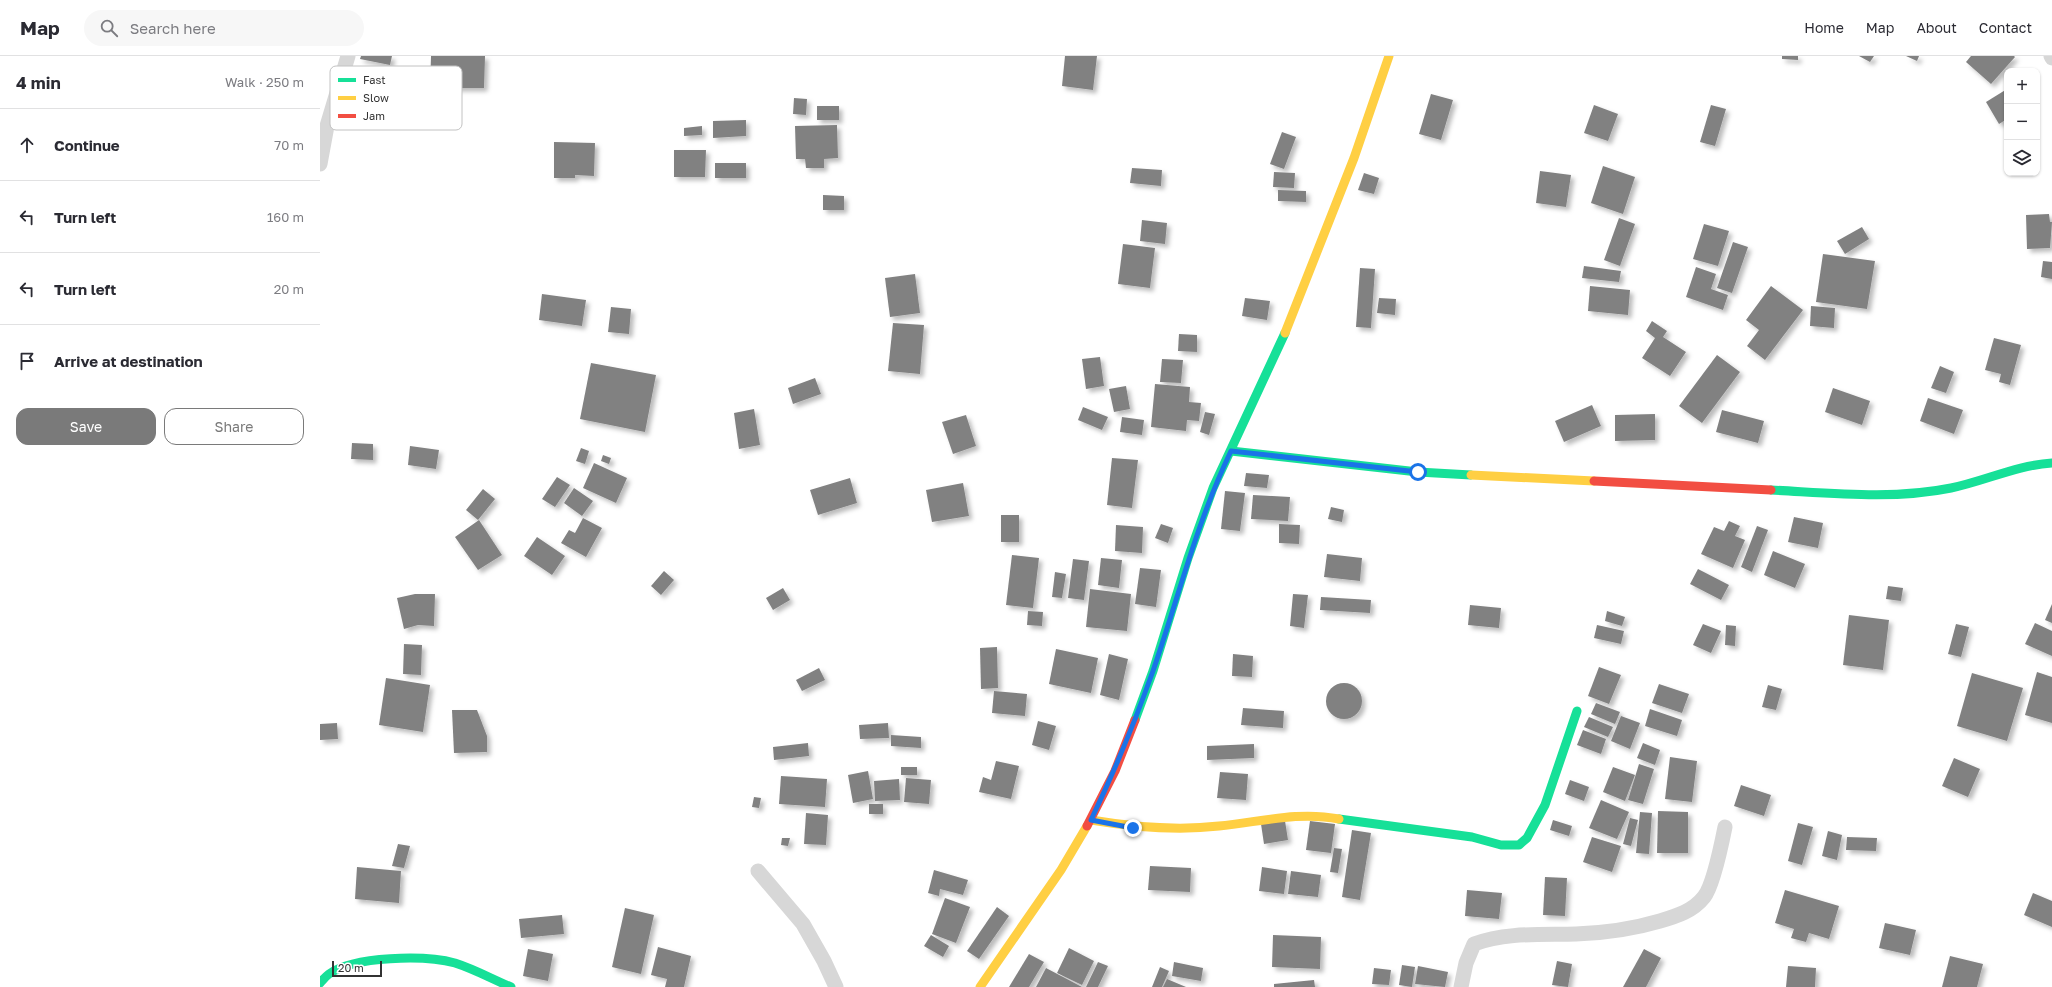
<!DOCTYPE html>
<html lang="en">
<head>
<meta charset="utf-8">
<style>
	:root { --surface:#fff; --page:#f7f7f7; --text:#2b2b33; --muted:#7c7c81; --line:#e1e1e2; --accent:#7a7a7a }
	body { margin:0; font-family:"Golos Text",sans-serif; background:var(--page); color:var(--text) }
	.controls { position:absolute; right:12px; top:12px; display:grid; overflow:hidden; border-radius:8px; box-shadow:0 1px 3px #0004 }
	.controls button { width:36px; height:36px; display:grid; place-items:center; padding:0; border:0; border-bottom:1px solid var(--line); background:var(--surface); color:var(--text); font:20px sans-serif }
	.scale { position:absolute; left:12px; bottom:10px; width:50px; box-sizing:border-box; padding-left:4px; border:2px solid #333; border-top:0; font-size:11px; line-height:14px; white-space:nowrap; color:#333; -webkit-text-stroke:3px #fff; paint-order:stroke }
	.stop { position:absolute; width:12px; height:12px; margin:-9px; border:3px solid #1a73e8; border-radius:50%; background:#fff }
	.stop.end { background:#1a73e8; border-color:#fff; box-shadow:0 1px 4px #0008 }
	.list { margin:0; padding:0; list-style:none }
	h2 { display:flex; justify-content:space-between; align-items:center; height:52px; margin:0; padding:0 16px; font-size:17px }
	h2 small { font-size:13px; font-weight:400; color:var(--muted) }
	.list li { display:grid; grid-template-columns:26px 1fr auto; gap:12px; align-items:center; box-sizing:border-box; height:72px; padding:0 16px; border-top:1px solid var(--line) }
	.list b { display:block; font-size:15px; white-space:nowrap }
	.list em { font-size:13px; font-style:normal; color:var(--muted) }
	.actions { display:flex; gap:8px; padding:12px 16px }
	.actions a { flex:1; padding:9px 0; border:1px solid var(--accent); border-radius:12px; text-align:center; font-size:14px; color:var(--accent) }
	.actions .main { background:var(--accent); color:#fff }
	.icon { flex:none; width:22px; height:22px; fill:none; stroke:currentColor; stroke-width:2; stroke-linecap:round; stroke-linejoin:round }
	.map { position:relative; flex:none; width:1732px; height:931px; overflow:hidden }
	header { display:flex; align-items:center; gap:24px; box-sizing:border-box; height:56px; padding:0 20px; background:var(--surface); border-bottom:1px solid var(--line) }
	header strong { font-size:19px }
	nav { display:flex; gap:22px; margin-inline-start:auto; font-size:14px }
	.search { width:280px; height:36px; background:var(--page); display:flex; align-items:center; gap:10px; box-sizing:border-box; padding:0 14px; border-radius:22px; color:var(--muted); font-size:15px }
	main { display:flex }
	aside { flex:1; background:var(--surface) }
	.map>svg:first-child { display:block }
	.building { fill:#818181; filter:url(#shadow) }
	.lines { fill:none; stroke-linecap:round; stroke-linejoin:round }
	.street { stroke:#d7d7d7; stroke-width:15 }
	.fast { stroke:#16e098; stroke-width:9 }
	.slow { stroke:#ffcf43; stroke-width:9 }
	.jam { stroke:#f24e42; stroke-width:9 }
	.route { stroke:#1a73e8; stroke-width:5 }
	.key { fill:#fff; stroke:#c2c2c2; stroke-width:1 }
	.key-label { font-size:11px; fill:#333 }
</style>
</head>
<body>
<header>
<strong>Map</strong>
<div class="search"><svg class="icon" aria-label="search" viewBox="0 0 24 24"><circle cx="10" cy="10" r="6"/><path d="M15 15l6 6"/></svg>Search here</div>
<nav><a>Home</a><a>Map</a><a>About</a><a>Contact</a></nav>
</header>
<main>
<aside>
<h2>4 min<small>Walk · 250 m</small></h2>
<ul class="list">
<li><svg class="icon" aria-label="ahead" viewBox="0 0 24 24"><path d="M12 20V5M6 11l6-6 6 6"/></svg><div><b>Continue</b></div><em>70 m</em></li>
<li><svg class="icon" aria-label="left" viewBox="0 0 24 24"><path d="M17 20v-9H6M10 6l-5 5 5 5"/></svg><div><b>Turn left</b></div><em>160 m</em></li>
<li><svg class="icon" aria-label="left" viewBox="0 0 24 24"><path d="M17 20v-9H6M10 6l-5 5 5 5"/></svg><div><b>Turn left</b></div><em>20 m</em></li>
<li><svg class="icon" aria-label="arrive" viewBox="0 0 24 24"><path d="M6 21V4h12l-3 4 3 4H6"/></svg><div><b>Arrive at destination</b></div></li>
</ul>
<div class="actions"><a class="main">Save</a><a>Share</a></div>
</aside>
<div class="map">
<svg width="1732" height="931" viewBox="0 0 1732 931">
	<defs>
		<filter id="shadow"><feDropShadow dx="3.5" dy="3.5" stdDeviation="2" flood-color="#0004"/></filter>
	</defs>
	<rect width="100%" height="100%" fill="#fff"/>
	<!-- building -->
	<g class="building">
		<path d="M 41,0 L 72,0 L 70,9 L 40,3 Z"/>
		<path d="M 111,0 L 165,0 L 164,32 L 110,32 Z"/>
		<path d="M 745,0 L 777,0 L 773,34 L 742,30 Z"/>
		<path d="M 1462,0 L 1478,0 L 1478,4 L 1462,3 Z"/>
		<path d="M 1539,0 L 1554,0 L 1550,6 Z"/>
		<path d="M 1586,0 L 1599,0 L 1597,5 Z"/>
		<path d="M 1651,0 L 1694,0 L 1695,1 L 1671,28 L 1646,6 Z"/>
		<path d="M 1687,33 L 1687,63 L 1679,68 L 1666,46 Z"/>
		<path d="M 1111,38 L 1133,44 L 1121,84 L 1099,78 Z"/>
		<path d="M 474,42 L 487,43 L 486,59 L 473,58 Z"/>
		<path d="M 1274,49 L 1298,58 L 1288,85 L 1264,77 Z"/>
		<path d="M 1391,49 L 1406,53 L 1395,90 L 1380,86 Z"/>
		<rect x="497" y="50" width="22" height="14"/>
		<path d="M 426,64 L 426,80 L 393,82 L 393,65 Z"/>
		<path d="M 517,69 L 518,102 L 504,103 L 504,112 L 486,112 L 485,103 L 476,103 L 475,70 Z"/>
		<path d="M 382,70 L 382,79 L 364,80 L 364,72 Z"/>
		<path d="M 962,76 L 976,81 L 964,113 L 950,108 Z"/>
		<path d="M 234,86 L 275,87 L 274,120 L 255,119 L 255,122 L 234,122 Z"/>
		<path d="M 354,94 L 386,94 L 385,121 L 354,121 Z"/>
		<rect x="395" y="107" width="31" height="15"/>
		<path d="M 1283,110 L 1315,121 L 1303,158 L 1271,147 Z"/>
		<path d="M 812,112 L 842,114 L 841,130 L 810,127 Z"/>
		<path d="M 1220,115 L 1251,119 L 1246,151 L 1216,147 Z"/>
		<path d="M 954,116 L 975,117 L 974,132 L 953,131 Z"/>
		<path d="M 1044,117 L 1059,122 L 1054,138 L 1038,134 Z"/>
		<path d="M 958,134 L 986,135 L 986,146 L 958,145 Z"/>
		<path d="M 503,139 L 524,140 L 524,154 L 503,154 Z"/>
		<path d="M 1729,158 L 1730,166 L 1732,166 L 1730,192 L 1707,193 L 1706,159 Z"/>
		<path d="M 1299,162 L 1315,168 L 1300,210 L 1284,204 Z"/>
		<path d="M 822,164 L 847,167 L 845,188 L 820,185 Z"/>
		<path d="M 1384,168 L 1409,175 L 1398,210 L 1373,203 Z"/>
		<path d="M 1542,171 L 1549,183 L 1525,198 L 1517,185 Z"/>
		<path d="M 1413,186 L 1428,191 L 1412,237 L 1397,232 Z"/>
		<path d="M 803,188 L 835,192 L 830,232 L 798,228 Z"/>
		<path d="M 1503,198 L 1555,205 L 1547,253 L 1496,246 Z"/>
		<path d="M 1723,205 L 1732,206 L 1732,223 L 1721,221 Z"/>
		<path d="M 1264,210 L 1301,215 L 1299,226 L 1262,222 Z"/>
		<path d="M 1376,211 L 1396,218 L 1391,233 L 1408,239 L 1403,254 L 1366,241 Z"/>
		<path d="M 1040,212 L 1055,213 L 1051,272 L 1036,271 Z"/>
		<path d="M 595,218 L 600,257 L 570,261 L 565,222 Z"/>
		<path d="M 1270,230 L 1310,234 L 1308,259 L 1268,255 Z"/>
		<path d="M 1451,230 L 1483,254 L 1445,304 L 1427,290 L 1439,274 L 1426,264 Z"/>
		<path d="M 222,238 L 266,244 L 262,270 L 219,264 Z"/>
		<path d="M 925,242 L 950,245 L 947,264 L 922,260 Z"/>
		<path d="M 1059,242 L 1076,243 L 1075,259 L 1057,257 Z"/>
		<path d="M 1491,250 L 1515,252 L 1514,272 L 1490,270 Z"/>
		<path d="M 291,251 L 311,253 L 309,278 L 288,276 Z"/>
		<path d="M 1332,265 L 1347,275 L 1343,281 L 1366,296 L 1350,320 L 1322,302 L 1335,282 L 1326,275 Z"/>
		<path d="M 573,267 L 604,269 L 600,318 L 568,315 Z"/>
		<path d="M 859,278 L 877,279 L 877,296 L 858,295 Z"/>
		<path d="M 1674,282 L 1701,289 L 1690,329 L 1679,326 L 1681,318 L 1665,314 Z"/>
		<path d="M 1397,299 L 1420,316 L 1382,367 L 1359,350 Z"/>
		<path d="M 780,301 L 784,330 L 766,333 L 762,303 Z"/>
		<path d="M 842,303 L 863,304 L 861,327 L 840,326 Z"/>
		<path d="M 271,307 L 336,319 L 325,376 L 260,363 Z"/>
		<path d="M 1620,310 L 1634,316 L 1626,337 L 1611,332 Z"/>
		<path d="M 495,322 L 501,338 L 473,348 L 468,332 Z"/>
		<path d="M 835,328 L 870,331 L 869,346 L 881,347 L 879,365 L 867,364 L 866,375 L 831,371 Z"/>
		<path d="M 806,330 L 810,353 L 794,356 L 789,333 Z"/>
		<path d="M 1513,332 L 1550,345 L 1542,369 L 1505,356 Z"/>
		<path d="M 1608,342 L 1643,354 L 1634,378 L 1600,365 Z"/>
		<path d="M 1272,349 L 1281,370 L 1244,386 L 1235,365 Z"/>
		<path d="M 763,351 L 788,361 L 782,374 L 758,364 Z"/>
		<path d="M 434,353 L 440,389 L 419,393 L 414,357 Z"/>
		<path d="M 1402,354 L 1444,365 L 1438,387 L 1396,376 Z"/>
		<path d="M 885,356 L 895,358 L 889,379 L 880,376 Z"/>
		<path d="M 1335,358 L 1335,384 L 1295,385 L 1295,359 Z"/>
		<path d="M 646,359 L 656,390 L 633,398 L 622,366 Z"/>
		<path d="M 802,361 L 824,364 L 822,379 L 800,376 Z"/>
		<path d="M 32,387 L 53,388 L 53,404 L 31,403 Z"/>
		<path d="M 90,390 L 119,394 L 116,413 L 88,409 Z"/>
		<path d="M 261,392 L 269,395 L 265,408 L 256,405 Z"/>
		<path d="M 283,399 L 291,402 L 289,408 L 281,405 Z"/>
		<path d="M 792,402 L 818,404 L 812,452 L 787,449 Z"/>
		<path d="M 274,407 L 307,422 L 296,447 L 263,432 Z"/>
		<path d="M 926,417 L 949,419 L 947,432 L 924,430 Z"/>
		<path d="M 237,421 L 250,429 L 235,451 L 222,443 Z"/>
		<path d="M 530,422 L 537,447 L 498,459 L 490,434 Z"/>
		<path d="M 643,427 L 649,460 L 612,466 L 606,434 Z"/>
		<path d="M 254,432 L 273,445 L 262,460 L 244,447 Z"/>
		<path d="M 163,433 L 175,443 L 158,464 L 146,454 Z"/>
		<path d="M 905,435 L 925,437 L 920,475 L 901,473 Z"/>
		<path d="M 933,439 L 970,441 L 968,465 L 931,463 Z"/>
		<path d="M 1011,451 L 1024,454 L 1022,466 L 1008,463 Z"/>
		<rect x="681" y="459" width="18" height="27"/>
		<path d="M 1474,461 L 1503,467 L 1498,492 L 1468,486 Z"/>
		<path d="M 263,462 L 282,472 L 266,501 L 241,487 L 249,474 L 255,477 Z"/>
		<path d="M 159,464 L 182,499 L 158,514 L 135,481 Z"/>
		<path d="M 1409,465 L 1420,470 L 1415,480 L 1425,484 L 1413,512 L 1381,498 L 1394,471 L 1404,475 Z"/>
		<path d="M 841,468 L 853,472 L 848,487 L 835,482 Z"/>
		<path d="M 959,468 L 980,469 L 979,488 L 959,487 Z"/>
		<path d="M 796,469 L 823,471 L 822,497 L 795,495 Z"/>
		<path d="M 1437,470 L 1448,474 L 1432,516 L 1421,511 Z"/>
		<path d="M 217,481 L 245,500 L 232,519 L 204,500 Z"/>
		<path d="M 1453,495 L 1485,508 L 1475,532 L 1444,519 Z"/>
		<path d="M 1007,498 L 1042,502 L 1040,525 L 1004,521 Z"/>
		<path d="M 692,499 L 719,502 L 713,552 L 686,549 Z"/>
		<path d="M 781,502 L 802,504 L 799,532 L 778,529 Z"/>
		<path d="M 753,503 L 769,505 L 764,544 L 748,542 Z"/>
		<path d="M 820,512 L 841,514 L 836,551 L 815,548 Z"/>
		<path d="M 1378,513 L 1409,529 L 1401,544 L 1370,528 Z"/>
		<path d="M 344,515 L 354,524 L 341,539 L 331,530 Z"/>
		<path d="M 735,516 L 746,518 L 742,542 L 732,541 Z"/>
		<path d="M 1568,530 L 1583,532 L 1581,545 L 1566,543 Z"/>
		<path d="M 463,532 L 470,544 L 453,554 L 446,542 Z"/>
		<path d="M 770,533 L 811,538 L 807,575 L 766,571 Z"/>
		<path d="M 95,538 L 115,538 L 114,570 L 98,569 L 84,573 L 77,542 Z"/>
		<path d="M 973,538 L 988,539 L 984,572 L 970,570 Z"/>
		<path d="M 1001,541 L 1051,544 L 1050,557 L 1000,554 Z"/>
		<path d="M 1732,548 L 1732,567 L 1725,564 Z"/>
		<path d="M 1150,549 L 1181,552 L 1179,572 L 1148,569 Z"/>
		<path d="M 708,555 L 723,556 L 722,570 L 707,569 Z"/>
		<path d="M 1287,555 L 1305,561 L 1302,570 L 1285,565 Z"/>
		<path d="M 1529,559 L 1569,564 L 1563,614 L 1523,609 Z"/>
		<path d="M 1715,567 L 1732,575 L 1732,600 L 1705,588 Z"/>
		<path d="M 1383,568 L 1401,575 L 1391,597 L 1373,589 Z"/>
		<path d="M 1636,568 L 1649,571 L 1641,601 L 1628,598 Z"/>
		<path d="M 1277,569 L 1304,575 L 1301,588 L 1274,582 Z"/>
		<path d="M 1406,569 L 1416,570 L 1415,590 L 1405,589 Z"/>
		<path d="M 84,588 L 102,589 L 101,619 L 83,618 Z"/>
		<path d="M 677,591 L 678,632 L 661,633 L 660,592 Z"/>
		<path d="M 736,593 L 778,602 L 771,637 L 729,628 Z"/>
		<path d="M 789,598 L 808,603 L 799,644 L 780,639 Z"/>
		<path d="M 913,598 L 933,600 L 932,621 L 912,620 Z"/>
		<path d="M 1279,611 L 1301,619 L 1289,648 L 1268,640 Z"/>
		<path d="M 499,612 L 505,624 L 482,635 L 476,624 Z"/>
		<path d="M 1717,616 L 1732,621 L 1732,667 L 1705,659 Z"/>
		<path d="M 1652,617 L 1703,632 L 1687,685 L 1637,670 Z"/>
		<path d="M 66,622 L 110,629 L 103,676 L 59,669 Z"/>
		<circle cx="1024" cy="645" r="18"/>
		<path d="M 1339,628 L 1369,638 L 1362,657 L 1332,647 Z"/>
		<path d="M 1448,629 L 1462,633 L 1456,654 L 1442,651 Z"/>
		<path d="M 674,635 L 707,638 L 705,660 L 672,657 Z"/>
		<path d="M 1276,647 L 1300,656 L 1295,668 L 1271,658 Z"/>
		<path d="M 923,652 L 964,655 L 963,672 L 921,669 Z"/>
		<path d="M 1330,653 L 1362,664 L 1357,680 L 1325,670 Z"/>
		<path d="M 132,654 L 157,654 L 167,680 L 167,696 L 134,697 Z"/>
		<path d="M 1301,660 L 1320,667 L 1310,693 L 1291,685 Z"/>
		<path d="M 1269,661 L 1293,671 L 1288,681 L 1264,671 Z"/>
		<path d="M 718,665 L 736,670 L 729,694 L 712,689 Z"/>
		<path d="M 17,667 L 18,683 L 0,684 L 0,668 Z"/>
		<path d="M 568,667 L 569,682 L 540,683 L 539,669 Z"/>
		<path d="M 1263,674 L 1286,683 L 1281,698 L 1257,689 Z"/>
		<path d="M 571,679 L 601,681 L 601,692 L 571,690 Z"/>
		<path d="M 488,687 L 489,700 L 454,704 L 453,691 Z"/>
		<path d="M 1323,687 L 1340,694 L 1335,709 L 1317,702 Z"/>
		<path d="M 934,688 L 934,702 L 887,704 L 887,690 Z"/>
		<path d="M 1350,701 L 1377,705 L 1372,746 L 1345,743 Z"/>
		<path d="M 1634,702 L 1660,713 L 1648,741 L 1622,730 Z"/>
		<path d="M 676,705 L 699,710 L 691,743 L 659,736 L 663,721 L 671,724 Z"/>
		<path d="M 1319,708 L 1334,713 L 1323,748 L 1308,744 Z"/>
		<rect x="581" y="711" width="16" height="8"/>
		<path d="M 1293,711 L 1315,719 L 1305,745 L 1283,736 Z"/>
		<path d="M 548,715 L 553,743 L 533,747 L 528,719 Z"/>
		<path d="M 900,716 L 928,718 L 926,744 L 897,742 Z"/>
		<path d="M 461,720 L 507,723 L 505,751 L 459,748 Z"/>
		<path d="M 586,722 L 611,724 L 609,748 L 584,746 Z"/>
		<path d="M 579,723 L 580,744 L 555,745 L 554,725 Z"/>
		<path d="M 1250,724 L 1269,731 L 1264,745 L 1245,738 Z"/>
		<path d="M 1421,729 L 1451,739 L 1444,760 L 1414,750 Z"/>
		<path d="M 434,741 L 441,742 L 439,752 L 432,751 Z"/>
		<path d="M 1281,744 L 1309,756 L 1297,783 L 1269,772 Z"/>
		<rect x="549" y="748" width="14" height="10"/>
		<path d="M 1338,755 L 1368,756 L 1368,797 L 1337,797 Z"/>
		<path d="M 1320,756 L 1332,757 L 1329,798 L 1316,797 Z"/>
		<path d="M 486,757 L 508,759 L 506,789 L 484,788 Z"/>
		<path d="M 1310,762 L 1318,764 L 1311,790 L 1303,788 Z"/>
		<path d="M 1233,764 L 1252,770 L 1249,780 L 1230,774 Z"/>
		<path d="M 965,765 L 968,784 L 944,788 L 941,768 Z"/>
		<path d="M 990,765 L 1015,768 L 1011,797 L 986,794 Z"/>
		<path d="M 1478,767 L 1493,771 L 1482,809 L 1468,805 Z"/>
		<path d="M 1032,774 L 1051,777 L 1040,844 L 1022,841 Z"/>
		<path d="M 1508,775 L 1522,779 L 1517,804 L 1502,800 Z"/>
		<path d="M 1272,781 L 1301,790 L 1292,816 L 1263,806 Z"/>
		<path d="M 1527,781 L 1557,782 L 1556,795 L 1526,794 Z"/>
		<path d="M 462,782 L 470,782 L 468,790 L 461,789 Z"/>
		<path d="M 78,788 L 90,790 L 84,812 L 72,810 Z"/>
		<path d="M 1014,792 L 1022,793 L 1018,817 L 1010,816 Z"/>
		<path d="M 830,810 L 871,812 L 870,836 L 828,834 Z"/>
		<path d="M 37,811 L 81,815 L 79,847 L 35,843 Z"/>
		<path d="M 942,811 L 967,815 L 964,838 L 939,835 Z"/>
		<path d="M 614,814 L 648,824 L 643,839 L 620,833 L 619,840 L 608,837 Z"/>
		<path d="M 971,815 L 1001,819 L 998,841 L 968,838 Z"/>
		<path d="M 1225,821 L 1247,822 L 1245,860 L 1223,859 Z"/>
		<path d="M 1147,834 L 1182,837 L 1179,863 L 1145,860 Z"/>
		<path d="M 1465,834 L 1519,850 L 1509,883 L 1489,877 L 1486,886 L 1471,882 L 1474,873 L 1455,867 Z"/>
		<path d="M 1713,837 L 1732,845 L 1732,871 L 1704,859 Z"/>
		<path d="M 625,842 L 650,851 L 636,887 L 612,878 Z"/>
		<path d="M 677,851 L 689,860 L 659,903 L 647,895 Z"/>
		<path d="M 305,852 L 334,859 L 321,918 L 292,911 Z"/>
		<path d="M 242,859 L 244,878 L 201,882 L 199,863 Z"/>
		<path d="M 1565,867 L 1596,874 L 1590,899 L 1559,892 Z"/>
		<path d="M 611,879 L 629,890 L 623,901 L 604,890 Z"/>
		<path d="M 953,879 L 1001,881 L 1000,913 L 952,911 Z"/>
		<path d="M 338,891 L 371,900 L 364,931 L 345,931 L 347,923 L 331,919 Z"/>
		<path d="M 749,892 L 774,905 L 762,929 L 737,917 Z"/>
		<path d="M 208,893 L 233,898 L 228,925 L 203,920 Z"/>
		<path d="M 1324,893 L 1341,902 L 1326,931 L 1303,931 Z"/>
		<path d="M 709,898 L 724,906 L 709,931 L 689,931 Z"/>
		<path d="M 1630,900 L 1663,908 L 1657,931 L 1622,931 Z"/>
		<path d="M 1237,905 L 1252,908 L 1248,931 L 1232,929 Z"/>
		<path d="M 778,906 L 788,910 L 778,931 L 766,931 Z"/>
		<path d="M 854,906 L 883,912 L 881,925 L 852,920 Z"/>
		<path d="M 1082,909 L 1095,911 L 1092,931 L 1079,929 Z"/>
		<path d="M 1098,910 L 1128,916 L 1125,931 L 1095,928 Z"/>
		<path d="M 1468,910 L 1496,912 L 1495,931 L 1466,931 Z"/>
		<path d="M 840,911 L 849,915 L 842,931 L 832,931 Z"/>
		<path d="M 726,912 L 762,931 L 716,931 Z"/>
		<path d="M 1054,912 L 1071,914 L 1069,929 L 1052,928 Z"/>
		<path d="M 847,923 L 866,931 L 843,931 Z"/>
		<path d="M 994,924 L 995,931 L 954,931 L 954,928 Z"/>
	</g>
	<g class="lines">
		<!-- street -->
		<g class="street">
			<path d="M 1731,0 L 1732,2"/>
			<path d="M 0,108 L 7,70 L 28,0"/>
			<path d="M 438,815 L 483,868 L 504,905 L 516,931"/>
			<path d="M 1141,931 L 1146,907 L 1154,888 C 1186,876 1223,879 1256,878 C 1285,877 1313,873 1340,865 C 1357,860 1373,855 1384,841 C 1393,830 1402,786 1405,771"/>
		</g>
		<!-- fast -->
		<g class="fast">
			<path d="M 911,395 L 1098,416 L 1151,419"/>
			<path d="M 1451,434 C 1510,437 1573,444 1631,432 C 1665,425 1697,409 1732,407"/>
			<path d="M 815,664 L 833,615 L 868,502 L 893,432 L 965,277"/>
			<path d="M 1019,763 L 1152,781 L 1181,789 L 1199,789 L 1207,782 L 1225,749 L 1257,655"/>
			<path d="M 0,927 C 3,924 5,921 9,918 C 34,900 105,899 135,907 C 154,913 172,923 191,931"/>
		</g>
		<!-- slow -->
		<g class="slow">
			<path d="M 965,277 L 1034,102 L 1069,0"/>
			<path d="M 1151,419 L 1274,425"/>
			<path d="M 771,764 C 813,771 856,775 899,770 C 940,766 978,755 1019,763"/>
			<path d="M 660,931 L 741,814 L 767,770"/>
		</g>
		<!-- jam -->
		<g class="jam">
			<path d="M 1274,425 L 1451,434"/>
			<path d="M 767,770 L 795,715 L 815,664"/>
		</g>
	</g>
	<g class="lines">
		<!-- route -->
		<path class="route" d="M 813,772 L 771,764 C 794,716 815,666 833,615 C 859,540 876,468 911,395 L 1098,416"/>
	</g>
	<!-- legend -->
	<rect x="10" y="10" width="132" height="64" rx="6" class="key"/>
	<rect x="18" y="22" width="18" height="4" fill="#16e098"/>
	<rect x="18" y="40" width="18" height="4" fill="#ffcf43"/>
	<rect x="18" y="58" width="18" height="4" fill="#f24e42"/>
	<g class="key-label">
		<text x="43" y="28">Fast</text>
		<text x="43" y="46">Slow</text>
		<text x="43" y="64">Jam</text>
	</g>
</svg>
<div class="controls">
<button>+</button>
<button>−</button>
<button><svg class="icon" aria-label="layers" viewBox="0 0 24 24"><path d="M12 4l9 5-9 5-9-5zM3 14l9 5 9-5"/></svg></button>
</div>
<div class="scale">20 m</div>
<div class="stop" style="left:1098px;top:416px"></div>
<div class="stop end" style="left:813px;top:772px"></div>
</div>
</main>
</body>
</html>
